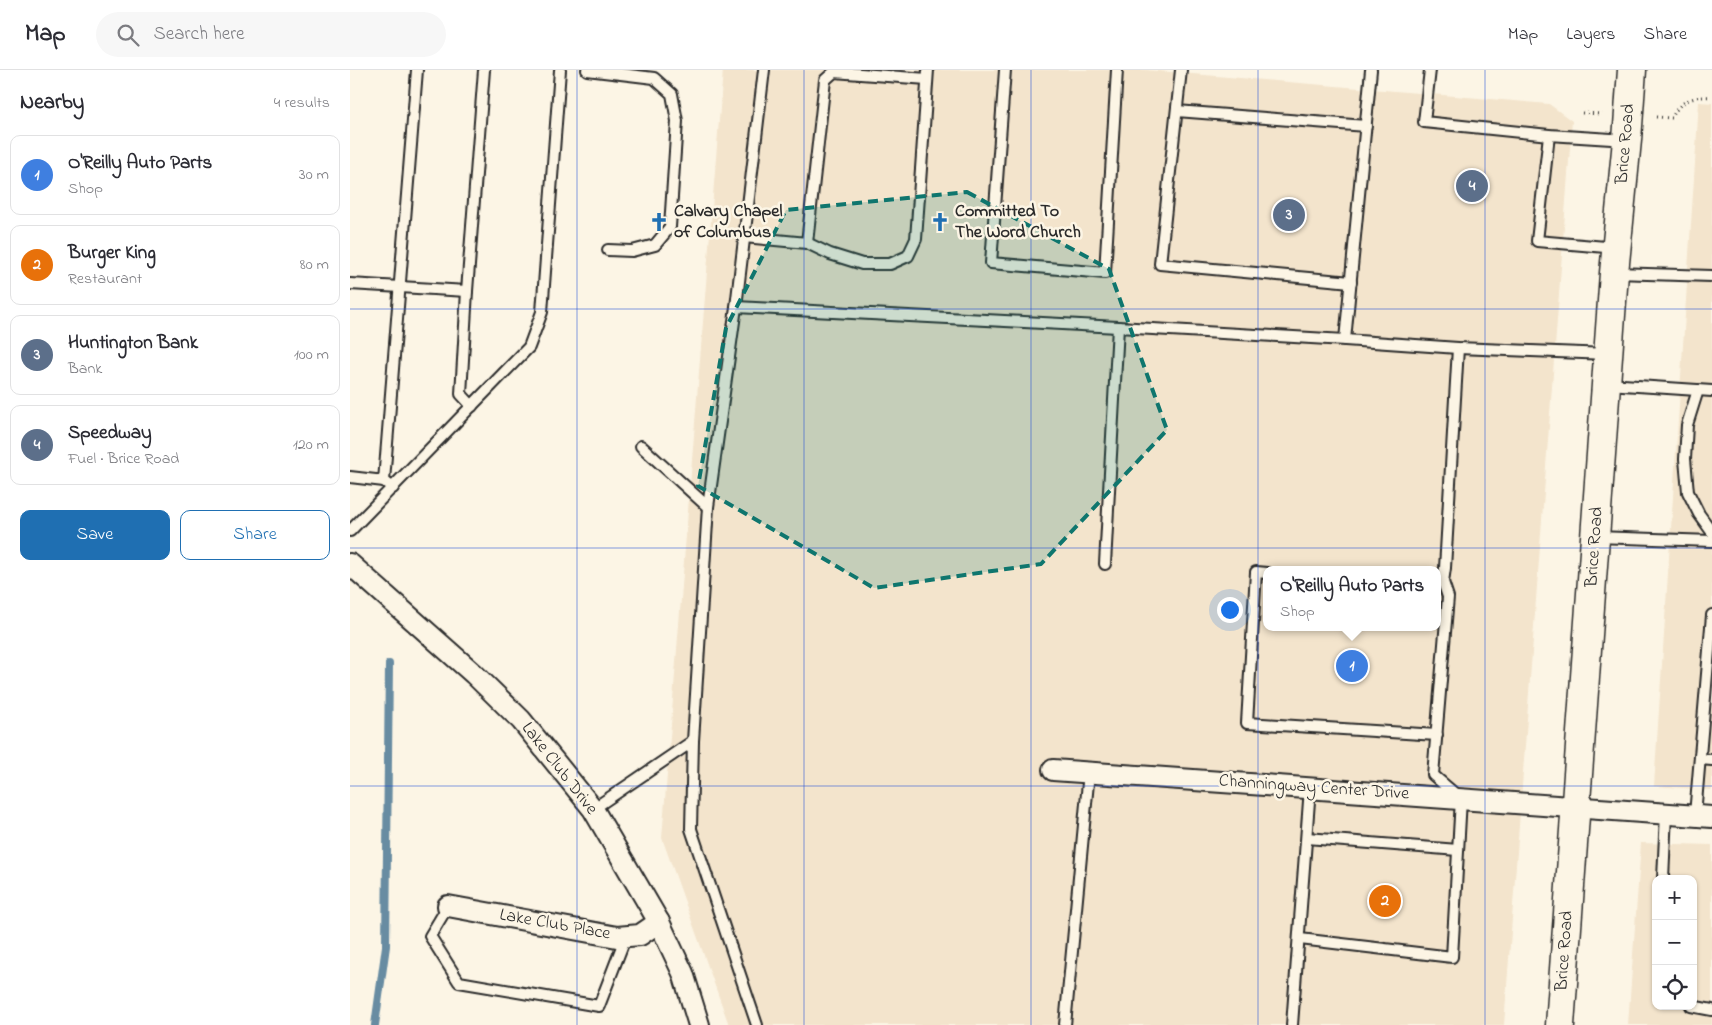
<!DOCTYPE html>
<html lang="en">
<head>
<meta charset="utf-8">
<style>
	:root { --surface:#fff; --page:#f7f7f7; --text:#2b2b33; --muted:#7c7c81; --line:#e1e1e2; --accent:#1f6fb2 }
	body { margin:0; font-family:"Indie Flower",sans-serif; background:var(--page); color:var(--text) }
	.controls { position:absolute; right:15px; bottom:15px; display:grid; overflow:hidden; border-radius:10px; box-shadow:0 1px 4px #0004 }
	.controls button { width:45px; height:45px; display:grid; place-items:center; padding:0; border:0; border-bottom:1px solid var(--line); background:var(--surface); color:var(--text); font:25px sans-serif }
	.you { position:absolute; left:879px; top:539px; width:18px; height:18px; margin:-12px; border:4px solid #fff; border-radius:50%; background:#1a73e8; box-shadow:0 0 0 8px #1a73e833 }
	.badge { display:grid; place-items:center; width:32px; height:32px; border-radius:50%; background:var(--accent); color:#fff; font-size:16px; font-weight:700 }
	.pin { position:absolute; translate:-50% -50%; border:2px solid #fff; box-shadow:0 1px 5px #0006 }
	.popup { position:absolute; left:913px; top:496px; width:178px; height:65px; box-sizing:border-box; display:grid; place-content:center; border-radius:10px; background:var(--surface); filter:drop-shadow(0 1px 4px #0005); font-size:16px; white-space:nowrap; color:var(--muted) }
	.popup b { font-size:19px; color:var(--text) }
	.popup::after { content:''; position:absolute; left:50%; top:100%; margin-left:-10px; border:10px solid transparent; border-top-color:var(--surface) }
	.list { margin:0; padding:0; list-style:none }
	h2 { display:flex; justify-content:space-between; align-items:center; height:65px; margin:0; padding:0 20px; font-size:21px }
	h2 small { font-size:16px; font-weight:400; color:var(--muted) }
	.list li { display:grid; grid-template-columns:32px 1fr auto; gap:15px; align-items:center; box-sizing:border-box; height:80px; margin:0 10px 10px; padding:0 10px; border:1px solid var(--line); border-radius:10px }
	.list b { display:block; font-size:19px; white-space:nowrap }
	.list p { margin:0; font-size:16px; white-space:nowrap; color:var(--muted) }
	.list em { font-size:16px; font-style:normal; color:var(--muted) }
	.actions { display:flex; gap:10px; padding:15px 20px }
	.actions a { flex:1; padding:11px 0; border:1px solid var(--accent); border-radius:10px; text-align:center; font-size:18px; color:var(--accent) }
	.actions .main { background:var(--accent); color:#fff }
	.icon { flex:none; width:28px; height:28px; fill:none; stroke:currentColor; stroke-width:2; stroke-linecap:round; stroke-linejoin:round }
	.map { position:relative; flex:none; width:1362px; height:955px; overflow:hidden }
	header { display:flex; align-items:center; gap:30px; box-sizing:border-box; height:70px; padding:0 25px; background:var(--surface); border-bottom:1px solid var(--line) }
	header strong { font-size:24px }
	nav { display:flex; gap:28px; margin-inline-start:auto; font-size:18px }
	.search { width:350px; height:45px; background:var(--page); display:flex; align-items:center; gap:12px; box-sizing:border-box; padding:0 18px; border-radius:28px; color:var(--muted); font-size:19px }
	main { display:flex }
	aside { flex:1; background:var(--surface) }
	.map>svg:first-child { display:block }
	.built { fill:#f3e4cc; fill-rule:evenodd }
	.lines { fill:none; stroke-linecap:round; stroke-linejoin:round }
	.stream { stroke:#688ca2; stroke-width:8 }
	.lane-casing { stroke:#2b2b2b; stroke-width:14 }
	.street-casing { stroke:#2b2b2b; stroke-width:24 }
	.primary-casing { stroke:#2b2b2b; stroke-width:31 }
	.path { stroke:#2b2b2b; stroke-width:3; stroke-dasharray:1 4; stroke-linecap:butt }
	.lane { stroke:#fcf5e5; stroke-width:10 }
	.street { stroke:#fcf5e5; stroke-width:20 }
	.primary { stroke:#fcf5e5; stroke-width:28 }
	.marked { fill:#0f766e; fill-opacity:0.2; stroke:#0f766e; stroke-width:4; stroke-dasharray:10 6; stroke-linejoin:round }
	.grid { fill:none; stroke:#1d4ed8; stroke-width:1; stroke-opacity:0.55 }
	.labels { text-anchor:middle; dominant-baseline:central; stroke-width:5; stroke-linejoin:round; paint-order:stroke }
	.street-label { font-size:18px; fill:#2b2b2b; stroke:#fcf5e5 }
	.poi-label { font-size:18px; font-weight:bold; fill:#2b2b2b; stroke:#fcf5e5; text-anchor:start }
</style>
</head>
<body>
<header>
<strong>Map</strong>
<div class="search"><svg class="icon" aria-label="search" viewBox="0 0 24 24"><circle cx="10" cy="10" r="6"/><path d="M15 15l6 6"/></svg>Search here</div>
<nav><a>Map</a><a>Layers</a><a>Share</a></nav>
</header>
<main>
<aside>
<h2>Nearby<small>4 results</small></h2>
<ul class="list">
<li><span class="badge" style="background:#3f7fe0">1</span><div><b>O'Reilly Auto Parts</b><p>Shop</p></div><em>30 m</em></li>
<li><span class="badge" style="background:#e8710a">2</span><div><b>Burger King</b><p>Restaurant</p></div><em>80 m</em></li>
<li><span class="badge" style="background:#5c6f8a">3</span><div><b>Huntington Bank</b><p>Bank</p></div><em>100 m</em></li>
<li><span class="badge" style="background:#5c6f8a">4</span><div><b>Speedway</b><p>Fuel · Brice Road</p></div><em>120 m</em></li>
</ul>
<div class="actions"><a class="main">Save</a><a>Share</a></div>
</aside>
<div class="map">
<svg width="1362" height="955" viewBox="0 0 1362 955">
	<rect width="100%" height="100%" fill="#fcf5e5"/>
	<filter id="ink" filterUnits="userSpaceOnUse"><feTurbulence type="fractalNoise" baseFrequency=".02" numOctaves="2"/><feDisplacementMap in="SourceGraphic" scale="10" xChannelSelector="R" yChannelSelector="G"/><feConvolveMatrix kernelMatrix="1 2 1 2 8 2 1 2 1" color-interpolation-filters="sRGB"/></filter>
	<g filter="url(#ink)">
		<!-- built -->
		<g class="built">
			<path d="M 373,0 L 796,0 L 1199,34 L 1222,51 L 1154,955 L 379,955 L 312,768 ZM 917,500 L 1087,500 L 1087,557 L 917,557 Z"/>
			<path d="M 1349,32 L 1362,33 L 1362,720 L 1304,716 Z"/>
			<path d="M 1291,773 L 1362,775 L 1362,955 L 1278,955 ZM 1306,809 L 1343,809 L 1343,936 L 1306,936 Z"/>
		</g>
		<g class="lines">
			<!-- stream -->
			<path class="stream" d="M 25,955 L 36,876 L 39,594"/>
			<!-- lane casing -->
			<g class="lane-casing">
				<g id="lane">
					<path d="M 237,0 L 304,8 L 322,24 L 327,51 L 320,157 L 305,175 L 282,181 L 258,180"/>
					<path d="M 655,0 L 641,193 L 755,203 L 767,0"/>
					<path d="M 831,0 L 810,194 L 1001,212"/>
					<path d="M 1021,0 L 995,270 L 1108,278 L 1258,284"/>
					<path d="M 1080,0 L 1074,52 L 1199,65 L 1277,70"/>
					<path d="M 827,41 L 1016,56"/>
					<path d="M 1199,65 L 1187,171 L 1267,178"/>
					<path d="M 394,167 L 457,173 L 480,184 L 512,194 L 540,194 L 558,186 L 566,169 L 578,0"/>
					<path d="M 457,173 L 475,10 L 484,2 L 577,9"/>
					<path d="M 1265,203 L 1362,206"/>
					<path d="M 0,214 L 117,221"/>
					<path d="M 386,237 L 768,257 L 755,494"/>
					<path d="M 768,257 L 995,270"/>
					<path d="M 1258,314 L 1362,321"/>
					<path d="M 1348,320 L 1337,355 L 1335,389 L 1338,422 L 1349,444 L 1362,462"/>
					<path d="M 122,336 L 111,324 L 117,221 L 134,0"/>
					<path d="M 291,376 L 358,437"/>
					<path d="M 0,407 L 34,411"/>
					<path d="M 43,418 L 34,411 L 67,0"/>
					<path d="M 0,461 L 179,277 L 192,242 L 210,0"/>
					<path d="M 1246,467 L 1362,471"/>
					<path d="M 917,503 L 906,502 L 897,653 L 1087,665"/>
					<path d="M 1088,512 L 1093,512 L 1095,498 L 1108,278"/>
					<path d="M 1350,689 L 1362,690"/>
					<path d="M 243,739 L 343,671"/>
					<path d="M 1345,745 L 1362,545"/>
					<path d="M 957,768 L 1108,780"/>
					<path d="M 1313,809 L 1316,743"/>
					<path d="M 98,836 L 80,866 L 109,912 L 249,936 L 276,866"/>
					<path d="M 950,869 L 1102,887 L 1111,729 L 1083,705 L 1098,527 L 1093,512"/>
					<path d="M 1341,936 L 1362,940"/>
					<path d="M 407,955 L 341,759 L 343,671 L 358,437 L 386,237 L 414,0"/>
					<path d="M 715,955 L 739,702"/>
					<path d="M 942,955 L 960,718"/>
				</g>
			</g>
			<!-- street casing -->
			<g class="street-casing">
				<g id="street">
					<path d="M 0,494 L 124,604 L 171,650 L 243,739 L 309,852 L 333,903 L 349,955"/>
					<path d="M 703,700 L 1362,747"/>
					<path d="M 98,836 L 267,867 L 290,865 L 309,852"/>
				</g>
			</g>
			<!-- primary casing -->
			<g class="primary-casing">
				<path id="primary" d="M 1210,955 L 1264,203 L 1277,70 L 1282,0"/>
			</g>
			<!-- path -->
			<g class="path">
				<path d="M 1232,43 L 1252,44"/>
				<path d="M 1306,47 L 1322,48 C 1329,30 1344,26 1362,27"/>
			</g>
			<!-- lane -->
			<use href="#lane" class="lane"/>
			<!-- street -->
			<use href="#street" class="street"/>
			<!-- primary -->
			<use href="#primary" class="primary"/>
		</g>
	</g>
	<!-- marked area -->
	<path class="marked" d="M 617,122 L 759,199 L 817,360 L 691,494 L 524,518 L 348,416 L 376,258 L 436,140 Z"/>
	<!-- grid -->
	<path class="grid" d="M 227,0 L 227,955M 454,0 L 454,955M 681,0 L 681,955M 908,0 L 908,955M 1135,0 L 1135,955M 0,239 L 1362,239M 0,478 L 1362,478M 0,716 L 1362,716"/>
	<!-- icons -->
	<defs>
		<g id="church-bare" transform="scale(1.5)"><path d="M-1.2-6h2.4v3.5h3.3v2.4h-3.3V6h-2.4V-.1h-3.3v-2.4h3.3Z" fill="#1f6fb2" stroke="#fcf5e5" stroke-width="2.5" paint-order="stroke"/></g>
	</defs>
	<g fill-rule="evenodd">
		<use href="#church-bare" x="309" y="152"/>
		<use href="#church-bare" x="590" y="152"/>
	</g>
	<g class="labels">
		<!-- street labels -->
		<g class="street-label">
			<text transform="translate(1276 74) rotate(-85)">Brice Road</text>
			<text transform="translate(1245 477) rotate(-86)">Brice Road</text>
			<text transform="translate(209 699) rotate(52)">Lake Club Drive</text>
			<text transform="translate(964 718) rotate(4)">Channingway Center Drive</text>
			<text transform="translate(205 855) rotate(10)">Lake Club Place</text>
			<text transform="translate(1215 881) rotate(-86)">Brice Road</text>
		</g>
		<!-- poi labels -->
		<g class="poi-label">
			<text x="324" y="142">Calvary Chapel<tspan x="324" dy="21">of Columbus</tspan></text>
			<text x="605" y="142">Committed To<tspan x="605" dy="21">The Word Church</tspan></text>
		</g>
	</g>
</svg>
<div class="controls">
<button>+</button>
<button>−</button>
<button><svg class="icon" aria-label="locate" viewBox="0 0 24 24"><circle cx="12" cy="12" r="6"/><path d="M12 2v4M12 18v4M2 12h4M18 12h4"/></svg></button>
</div>
<div class="you"></div>
<div class="pin badge" style="left:1002px;top:596px;background:#3f7fe0">1</div>
<div class="popup"><b>O'Reilly Auto Parts</b>Shop</div>
<div class="pin badge" style="left:1035px;top:831px;background:#e8710a">2</div>
<div class="pin badge" style="left:939px;top:145px;background:#5c6f8a">3</div>
<div class="pin badge" style="left:1122px;top:116px;background:#5c6f8a">4</div>
</div>
</main>
</body>
</html>
